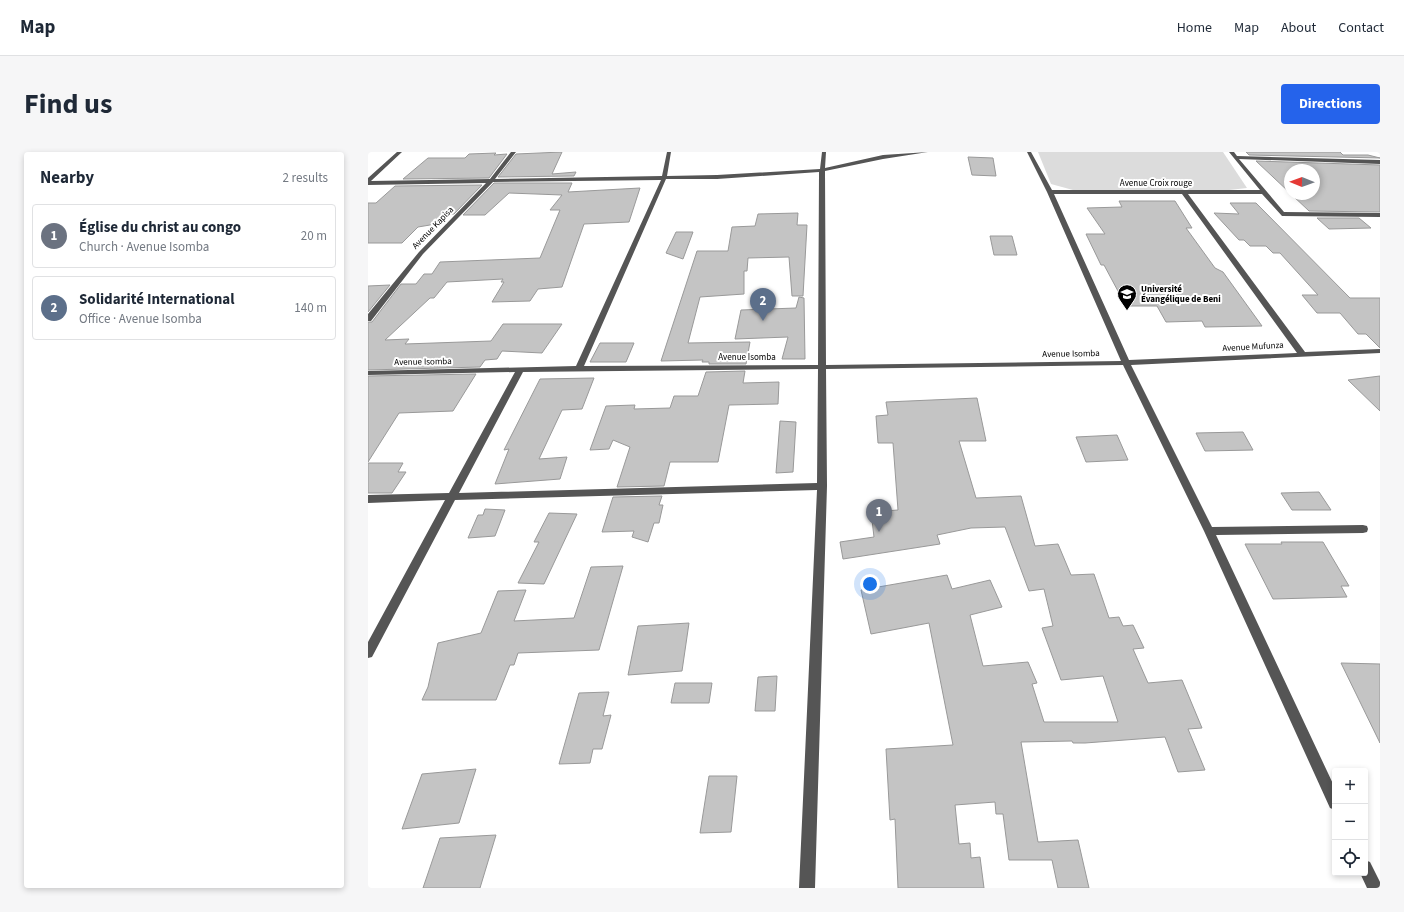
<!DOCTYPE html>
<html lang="en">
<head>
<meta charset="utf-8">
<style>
	:root { --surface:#fff; --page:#f6f6f7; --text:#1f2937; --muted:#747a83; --line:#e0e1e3; --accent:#2563eb }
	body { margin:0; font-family:"Source Sans 3",sans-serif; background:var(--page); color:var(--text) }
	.controls { position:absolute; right:12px; bottom:12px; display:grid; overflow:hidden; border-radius:4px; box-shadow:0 2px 6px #0003 }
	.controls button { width:36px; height:36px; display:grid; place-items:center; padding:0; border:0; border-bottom:1px solid var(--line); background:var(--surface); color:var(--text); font:20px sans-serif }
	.compass { position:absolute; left:916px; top:12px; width:36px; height:36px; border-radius:50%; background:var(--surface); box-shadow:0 2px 6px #0003; rotate:271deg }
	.you { position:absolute; left:502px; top:432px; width:14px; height:14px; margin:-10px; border:3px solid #fff; border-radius:50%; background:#1a73e8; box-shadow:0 0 0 6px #1a73e833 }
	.badge { display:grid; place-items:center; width:26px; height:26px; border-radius:50%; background:var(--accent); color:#fff; font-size:13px; font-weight:700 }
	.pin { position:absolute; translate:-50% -33px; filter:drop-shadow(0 1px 2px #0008) }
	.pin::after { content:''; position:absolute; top:21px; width:14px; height:12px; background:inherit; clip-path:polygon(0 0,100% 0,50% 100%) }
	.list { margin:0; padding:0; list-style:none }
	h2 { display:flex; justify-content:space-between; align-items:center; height:52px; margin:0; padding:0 16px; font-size:17px }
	h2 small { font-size:13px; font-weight:400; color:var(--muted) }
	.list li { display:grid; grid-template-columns:26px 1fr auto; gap:12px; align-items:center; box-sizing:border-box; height:64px; margin:0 8px 8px; padding:0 8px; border:1px solid var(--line); border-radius:4px }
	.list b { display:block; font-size:15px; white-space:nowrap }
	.list p { margin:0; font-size:13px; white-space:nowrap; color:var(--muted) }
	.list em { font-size:13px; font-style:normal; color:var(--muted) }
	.icon { flex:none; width:22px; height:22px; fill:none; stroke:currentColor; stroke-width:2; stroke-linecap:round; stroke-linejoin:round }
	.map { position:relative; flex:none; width:1012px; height:736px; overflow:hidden; border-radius:4px }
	header { display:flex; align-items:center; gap:24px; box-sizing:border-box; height:56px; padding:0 20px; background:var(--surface); border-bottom:1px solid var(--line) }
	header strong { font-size:19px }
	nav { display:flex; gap:22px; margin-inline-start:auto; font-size:14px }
	.intro { display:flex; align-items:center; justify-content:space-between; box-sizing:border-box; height:96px; padding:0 24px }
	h1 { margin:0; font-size:28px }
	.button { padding:10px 18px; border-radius:4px; background:var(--accent); color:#fff; font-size:14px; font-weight:700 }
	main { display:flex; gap:24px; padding:0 24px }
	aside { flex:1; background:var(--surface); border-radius:4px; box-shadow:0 2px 6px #0003 }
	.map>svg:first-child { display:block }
	.green { fill:#dcdcdc }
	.building { fill:#c4c4c4; stroke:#999 }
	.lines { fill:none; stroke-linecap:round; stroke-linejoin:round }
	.minor { fill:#555; fill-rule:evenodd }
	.labels { text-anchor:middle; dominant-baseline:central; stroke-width:4; stroke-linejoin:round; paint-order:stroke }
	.far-street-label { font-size:9px; fill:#000; stroke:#fff }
	.far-poi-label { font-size:9px; font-weight:bold; fill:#000; stroke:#fff; text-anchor:start }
</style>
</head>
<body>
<header>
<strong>Map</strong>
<nav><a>Home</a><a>Map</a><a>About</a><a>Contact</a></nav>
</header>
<div class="intro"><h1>Find us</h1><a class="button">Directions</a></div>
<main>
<aside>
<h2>Nearby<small>2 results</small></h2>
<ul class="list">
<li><span class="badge" style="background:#6b7280">1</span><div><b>Église du christ au congo</b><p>Church · Avenue Isomba</p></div><em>20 m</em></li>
<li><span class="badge" style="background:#5c6f8a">2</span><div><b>Solidarité International</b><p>Office · Avenue Isomba</p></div><em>140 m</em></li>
</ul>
</aside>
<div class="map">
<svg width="1012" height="736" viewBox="0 0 1012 736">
	<rect width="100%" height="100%" fill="#fff"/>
	<!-- green -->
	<path class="green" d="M 670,0 L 855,0 L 879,36 L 861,38 L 705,38 L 683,32 Z"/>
	<!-- building -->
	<g class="building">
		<path d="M 194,0 L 184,22 L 208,20 L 206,24 L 130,25 L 148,2 Z"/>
		<path d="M 878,0 L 972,0 L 975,3 L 1000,3 L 1012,6 L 881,3 Z"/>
		<path d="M 128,1 L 126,3 L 139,2 L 121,26 L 35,27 L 60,6 L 97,6 L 101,2 Z"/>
		<path d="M 600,5 L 625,6 L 628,24 L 604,23 Z"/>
		<path d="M 888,9 L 1012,13 L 1012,60 L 941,59 L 923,42 L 946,42 L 946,18 L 922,18 L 922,41 Z"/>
		<path d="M 126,31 L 204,31 L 200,40 L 272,36 L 261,70 L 216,72 L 194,135 L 170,137 L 162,149 L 124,150 L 136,130 L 133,130 L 135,127 L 79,130 L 66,146 L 62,146 L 17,188 L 41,187 L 37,192 L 123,189 L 135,172 L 194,172 L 174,201 L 134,199 L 129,207 L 117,208 L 112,215 L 0,218 L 0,170 L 4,170 L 33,132 L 48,132 L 56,122 L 64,122 L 72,110 L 172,106 L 192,58 L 182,58 L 194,43 L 141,41 L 117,63 L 95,63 Z"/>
		<path d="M 114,33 L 86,62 L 76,62 L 68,72 L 50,75 L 34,91 L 0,91 L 0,51 L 8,51 L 27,34 Z"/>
		<path d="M 751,49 L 807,49 L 824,76 L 818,76 L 847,116 L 855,120 L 894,174 L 837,175 L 834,169 L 798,170 L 789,154 L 758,154 L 736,113 L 733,113 L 718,82 L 737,82 L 719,56 L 754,55 Z"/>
		<path d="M 862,51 L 888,51 L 982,146 L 1012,146 L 1012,196 L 998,182 L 990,182 L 972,161 L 949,161 L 934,143 L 950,143 L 912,101 L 905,101 L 898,94 L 882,94 L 876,88 L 871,88 L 846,61 L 871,62 Z"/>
		<path d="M 430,61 L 429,73 L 439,73 L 435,144 L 424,144 L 421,105 L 380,106 L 379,119 L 376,119 L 376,142 L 332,145 L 320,191 L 382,190 L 378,212 L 341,212 L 341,210 L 334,210 L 335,208 L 293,209 L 329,99 L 360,99 L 364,75 L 387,74 L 390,62 Z"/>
		<path d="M 949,66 L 991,66 L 1003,76 L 961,77 Z"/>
		<path d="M 308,80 L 325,80 L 315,107 L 298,101 Z"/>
		<path d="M 622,84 L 644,84 L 649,103 L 626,103 Z"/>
		<path d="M 22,133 L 0,160 L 0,134 Z"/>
		<path d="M 431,145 L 436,146 L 437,207 L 414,207 L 420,185 L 367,187 L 373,158 L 428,156 Z"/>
		<path d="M 232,191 L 266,191 L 258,210 L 222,210 Z"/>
		<path d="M 377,219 L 375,231 L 411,230 L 410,252 L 361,253 L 350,310 L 302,310 L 296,334 L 249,335 L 262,295 L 245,288 L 241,297 L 222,298 L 238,254 L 267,253 L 266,257 L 302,256 L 306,244 L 330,244 L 338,220 Z"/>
		<path d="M 108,222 L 85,259 L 31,261 L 0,310 L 0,224 Z"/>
		<path d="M 1012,224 L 1012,259 L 980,228 Z"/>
		<path d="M 226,226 L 214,257 L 194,258 L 171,307 L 199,305 L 192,327 L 127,332 L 141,297 L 136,298 L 172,227 Z"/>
		<path d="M 609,246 L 618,289 L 591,289 L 608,346 L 653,344 L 667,394 L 690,392 L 703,423 L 726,422 L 741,466 L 751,465 L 755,474 L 765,473 L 776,496 L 765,497 L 780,531 L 814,528 L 834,576 L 820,577 L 837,618 L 810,620 L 797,585 L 717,591 L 705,591 L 704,589 L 653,590 L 670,690 L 710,688 L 721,736 L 690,736 L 684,708 L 641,708 L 635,662 L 628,662 L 627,650 L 587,653 L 591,692 L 602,691 L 603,706 L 612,705 L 616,736 L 530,736 L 527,667 L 522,668 L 518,597 L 585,593 L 561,471 L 503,482 L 493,438 L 579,423 L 584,437 L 622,428 L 634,455 L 602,463 L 615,514 L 660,510 L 669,531 L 664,532 L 676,570 L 750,570 L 735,524 L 693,528 L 674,476 L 685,474 L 676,437 L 661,439 L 637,375 L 603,376 L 569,383 L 572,392 L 475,407 L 472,390 L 506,385 L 503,360 L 530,358 L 525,291 L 510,291 L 508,264 L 520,263 L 518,250 Z"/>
		<path d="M 412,269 L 428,270 L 425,320 L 408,321 Z"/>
		<path d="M 875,280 L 885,298 L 837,299 L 828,281 Z"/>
		<path d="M 749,283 L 760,308 L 718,310 L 708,285 Z"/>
		<path d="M 0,311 L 35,311 L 30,320 L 38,320 L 24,341 L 0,341 Z"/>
		<path d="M 951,340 L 963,358 L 924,358 L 913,341 Z"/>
		<path d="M 294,344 L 291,353 L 295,353 L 291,371 L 286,371 L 280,390 L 264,385 L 266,379 L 234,380 L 245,345 Z"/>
		<path d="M 117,357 L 137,358 L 127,384 L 100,386 L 110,363 L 115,363 Z"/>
		<path d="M 181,361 L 209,362 L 176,432 L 150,431 L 171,390 L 166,390 Z"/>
		<path d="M 913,390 L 955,390 L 981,434 L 973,434 L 979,445 L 905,447 L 877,392 L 914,392 Z"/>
		<path d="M 255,414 L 231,498 L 150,501 L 146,513 L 142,513 L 128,548 L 54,548 L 60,535 L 70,491 L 113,481 L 130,439 L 158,438 L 146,469 L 206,466 L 223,415 Z"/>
		<path d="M 321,471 L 314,519 L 260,523 L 270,474 Z"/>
		<path d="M 973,511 L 1012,512 L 1012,591 Z"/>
		<path d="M 409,524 L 407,559 L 387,559 L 390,525 Z"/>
		<path d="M 307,531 L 344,531 L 341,551 L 303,551 Z"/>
		<path d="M 241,540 L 235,564 L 243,563 L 234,597 L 225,597 L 222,611 L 191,612 L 211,541 Z"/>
		<path d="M 108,617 L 91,671 L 34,677 L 54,622 Z"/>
		<path d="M 341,624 L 369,624 L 363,680 L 332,681 Z"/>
		<path d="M 128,683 L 112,736 L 55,736 L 72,686 Z"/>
	</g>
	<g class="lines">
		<!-- minor -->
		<g class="minor">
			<path d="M 29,0 L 34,0 L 3,29 L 122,27 L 143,0 L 148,0 L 127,27 L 294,24 L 299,0 L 303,0 L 299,24 L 349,23 L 452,17 L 454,0 L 458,0 L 457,16 L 515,3 L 560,0 L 515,7 L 457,19 L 458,213 L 753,209 L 679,40 L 659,0 L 663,0 L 684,38 L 892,38 L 861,0 L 866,0 L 869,4 L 1012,8 L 1012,12 L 871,7 L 916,60 L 1012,61 L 1012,65 L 914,64 L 894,42 L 820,42 L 937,200 L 1012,197 L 1012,201 L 763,213 L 844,375 L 995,373 L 999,374 L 1000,377 L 999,380 L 995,381 L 848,383 L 967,636 L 967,658 L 962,656 L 836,379 L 755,213 L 458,217 L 459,334 L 447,736 L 431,736 L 449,338 L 87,348 L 4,505 L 0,506 L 0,490 L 77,348 L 0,351 L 0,343 L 81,341 L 147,220 L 0,223 L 0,219 L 208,214 L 293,28 L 125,30 L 55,102 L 3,169 L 0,169 L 0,162 L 51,100 L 118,31 L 0,33 L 0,26 ZM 451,20 L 450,213 L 216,214 L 298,27 L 349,27 ZM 686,42 L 814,42 L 929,201 L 761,208 ZM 450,217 L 449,331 L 91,341 L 155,220 Z"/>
			<path d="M 997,708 L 1002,710 L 1012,730 L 1012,736 L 999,736 L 992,721 L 997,721 Z"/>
		</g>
	</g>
	<!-- icons -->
	<defs>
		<g id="university-pin" transform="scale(1)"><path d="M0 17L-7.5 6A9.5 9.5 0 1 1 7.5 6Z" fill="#000" stroke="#fff"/><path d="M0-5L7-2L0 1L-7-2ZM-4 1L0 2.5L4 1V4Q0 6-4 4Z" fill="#fff"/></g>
	</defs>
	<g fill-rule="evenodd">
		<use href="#university-pin" x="759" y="142"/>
	</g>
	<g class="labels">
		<!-- far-street labels -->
		<g class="far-street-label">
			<text x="788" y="31">Avenue Croix rouge</text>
			<text transform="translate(65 76) rotate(-46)">Avenue Kapisa</text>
			<text transform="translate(885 195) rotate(-3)">Avenue Mufunza</text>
			<text transform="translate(703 202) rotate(-1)">Avenue Isomba</text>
			<text x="379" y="205">Avenue Isomba</text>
			<text transform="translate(55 210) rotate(-1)">Avenue Isomba</text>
		</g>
		<!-- far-poi labels -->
		<g class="far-poi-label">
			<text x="773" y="137">Université<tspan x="773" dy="10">Évangélique de Beni</tspan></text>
		</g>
	</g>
</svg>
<div class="controls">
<button>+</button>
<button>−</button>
<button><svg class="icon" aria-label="locate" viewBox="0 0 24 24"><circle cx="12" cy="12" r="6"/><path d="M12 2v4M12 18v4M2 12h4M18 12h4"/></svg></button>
</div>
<svg class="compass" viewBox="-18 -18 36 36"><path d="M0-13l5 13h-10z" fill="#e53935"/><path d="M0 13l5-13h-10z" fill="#747a83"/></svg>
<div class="you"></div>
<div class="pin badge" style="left:511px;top:380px;background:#6b7280">1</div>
<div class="pin badge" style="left:395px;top:169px;background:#5c6f8a">2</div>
</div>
</main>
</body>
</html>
